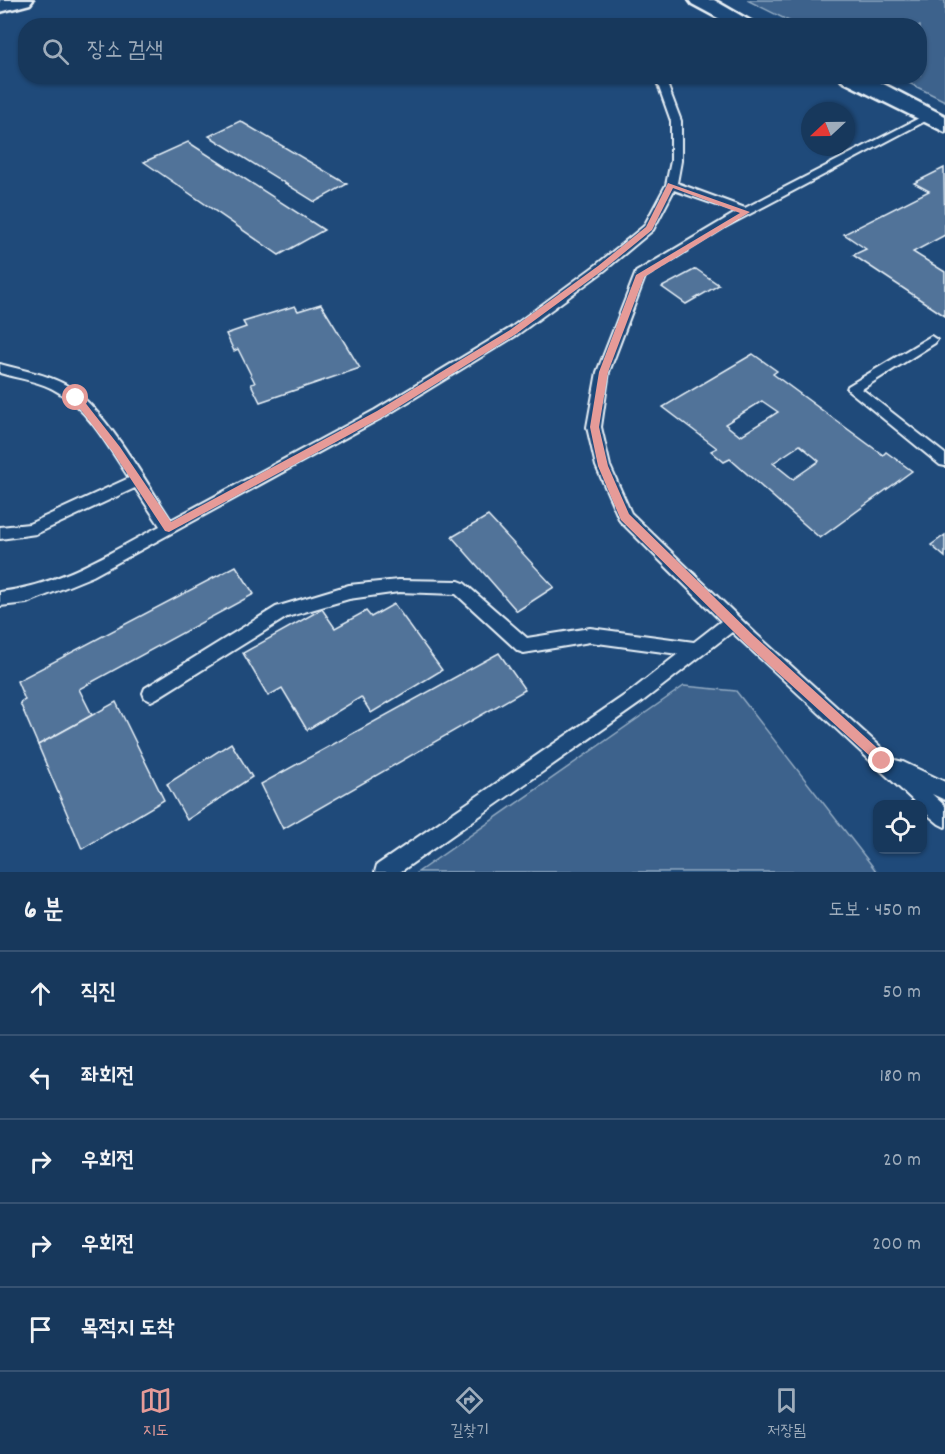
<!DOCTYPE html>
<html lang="ko">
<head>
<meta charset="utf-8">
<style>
	:root { --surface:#17385c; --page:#244365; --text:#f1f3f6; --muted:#9eacbb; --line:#365272; --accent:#e69b98 }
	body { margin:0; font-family:Dekko,"Poor Story",sans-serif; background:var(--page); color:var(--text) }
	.controls { position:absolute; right:18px; bottom:18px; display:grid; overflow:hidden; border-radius:12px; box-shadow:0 2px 4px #0004 }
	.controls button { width:54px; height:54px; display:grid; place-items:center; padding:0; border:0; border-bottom:2px solid var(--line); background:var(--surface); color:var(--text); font:30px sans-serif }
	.compass { position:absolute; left:801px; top:102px; width:54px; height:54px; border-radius:50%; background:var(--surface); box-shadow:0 2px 4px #0004; rotate:248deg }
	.stop { position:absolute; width:18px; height:18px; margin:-14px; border:4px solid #e69b98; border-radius:50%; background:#fff }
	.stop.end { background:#e69b98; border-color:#fff; box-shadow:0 2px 6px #0008 }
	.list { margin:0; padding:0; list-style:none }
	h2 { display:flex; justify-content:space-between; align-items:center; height:78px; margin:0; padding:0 24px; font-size:26px }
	h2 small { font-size:20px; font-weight:400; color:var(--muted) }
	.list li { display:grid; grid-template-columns:39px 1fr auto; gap:18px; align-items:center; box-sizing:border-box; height:84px; padding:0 24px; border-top:2px solid var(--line) }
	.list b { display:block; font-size:22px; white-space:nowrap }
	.list em { font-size:20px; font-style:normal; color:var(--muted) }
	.icon { flex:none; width:33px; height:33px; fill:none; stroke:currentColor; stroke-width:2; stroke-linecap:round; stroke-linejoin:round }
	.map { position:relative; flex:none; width:945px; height:872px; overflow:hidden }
	.search { position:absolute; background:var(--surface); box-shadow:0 2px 4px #0004; left:18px; right:18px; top:18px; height:66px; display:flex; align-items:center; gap:15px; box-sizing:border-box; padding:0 21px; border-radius:24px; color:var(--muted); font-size:22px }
	.sheet { height:498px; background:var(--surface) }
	nav { display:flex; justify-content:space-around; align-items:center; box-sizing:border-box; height:84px; border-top:2px solid var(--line); background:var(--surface); font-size:16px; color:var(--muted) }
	nav a { display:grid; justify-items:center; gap:3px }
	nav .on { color:var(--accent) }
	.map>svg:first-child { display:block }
	.green { fill:#3c628c; stroke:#92aac2; stroke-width:1.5 }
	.building { fill:#517399; stroke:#e8f1f8; stroke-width:1.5; fill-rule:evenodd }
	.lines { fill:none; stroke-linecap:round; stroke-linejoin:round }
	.lane-casing { stroke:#e8f1f8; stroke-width:4 }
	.secondary-casing { stroke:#e8f1f8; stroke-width:5 }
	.highway-casing { stroke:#e8f1f8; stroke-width:5 }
	.lane { fill:#1f4a7a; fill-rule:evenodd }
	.secondary { fill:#1f4a7a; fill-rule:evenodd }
	.highway { fill:#1f4a7a; fill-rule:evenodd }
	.route { fill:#e69b98 }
</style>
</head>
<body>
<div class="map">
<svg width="945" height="872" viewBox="0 0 945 872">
	<rect width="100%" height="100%" fill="#1f4a7a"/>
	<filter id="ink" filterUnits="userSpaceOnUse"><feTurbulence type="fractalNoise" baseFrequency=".0167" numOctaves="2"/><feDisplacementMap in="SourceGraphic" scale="12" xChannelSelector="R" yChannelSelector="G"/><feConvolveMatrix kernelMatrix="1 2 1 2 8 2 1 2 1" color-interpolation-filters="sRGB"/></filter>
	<g filter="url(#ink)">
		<!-- green -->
		<g class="green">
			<path d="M 747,0 L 945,0 L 945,101 L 897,77 L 920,76 L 920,26 L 797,25 Z"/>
			<path d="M 684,686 L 736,691 L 877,872 L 418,872 Z"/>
		</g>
		<!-- building -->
		<g class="building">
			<path d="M 240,121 L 347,184 L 315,202 L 209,136 Z"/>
			<path d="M 188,142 L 324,230 L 279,255 L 144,162 Z"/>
			<path d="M 944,168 L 945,235 L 913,252 L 945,272 L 945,316 L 853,255 L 866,249 L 844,234 L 929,191 L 914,183 Z"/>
			<path d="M 696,269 L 719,285 L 686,304 L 662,287 Z"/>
			<path d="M 321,304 L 360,368 L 260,402 L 251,384 L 255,383 L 238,349 L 234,351 L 226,334 L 246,327 L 243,322 L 295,306 L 298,311 Z"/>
			<path d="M 753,354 L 777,371 L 773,374 L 883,455 L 886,452 L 912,471 L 820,538 L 730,459 L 724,462 L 711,451 L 717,448 L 663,407 ZM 762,401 L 778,412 L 740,436 L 725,424 ZM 800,445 L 819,461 L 793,479 L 773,463 Z"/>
			<path d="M 488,516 L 554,587 L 517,611 L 452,537 Z"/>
			<path d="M 945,535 L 945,557 L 931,545 Z"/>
			<path d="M 236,566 L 254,594 L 79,689 L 92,715 L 38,745 L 20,703 L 25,700 L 17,681 Z"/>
			<path d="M 394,604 L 442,670 L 371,713 L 361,697 L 307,730 L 282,688 L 268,696 L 243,653 L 322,609 L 335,628 L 366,611 L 371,617 Z"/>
			<path d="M 499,653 L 525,690 L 283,829 L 261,784 Z"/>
			<path d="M 116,702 L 164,800 L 82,849 L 38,745 Z"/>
			<path d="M 231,743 L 252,777 L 187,820 L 167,784 Z"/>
		</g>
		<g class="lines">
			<!-- lane casing -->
			<g class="lane-casing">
				<g id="lane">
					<path d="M 655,76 L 664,76 L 681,121 L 681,161 L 677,183 L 745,208 L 925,115 L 933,117 L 725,227 L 645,277 L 609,372 L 601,427 L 610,466 L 631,513 L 756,634 L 895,760 L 903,762 L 945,782 L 945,800 L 932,794 L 945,806 L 945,827 L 939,824 L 922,810 L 922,804 L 917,804 L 732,632 L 643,701 L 400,872 L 375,872 L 377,865 L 631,691 L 678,654 L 590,642 L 524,653 L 518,651 L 456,594 L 399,592 L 349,599 L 287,617 L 157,698 L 151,701 L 145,698 L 143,693 L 145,688 L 276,607 L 349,585 L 399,580 L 459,581 L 464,583 L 527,638 L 590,628 L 694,642 L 721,621 L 620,521 L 596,466 L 587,427 L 597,372 L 636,272 L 737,212 L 674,190 L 653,230 L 604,271 L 517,335 L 385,416 L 93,576 L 27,603 L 0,606 L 0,592 C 58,586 109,553 160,526 L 135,488 L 36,534 L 0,539 L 0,527 L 29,524 L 129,478 C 110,449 89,410 58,392 C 41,381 19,379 0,373 L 0,364 C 21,370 47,374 66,385 C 103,405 147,484 171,520 L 375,410 L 509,329 L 596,265 L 644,226 L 666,185 L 671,161 L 671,121 Z"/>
					<path d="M 931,336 L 937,340 L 935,343 L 862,389 L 945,454 L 945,466 L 940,465 L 847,389 L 848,386 Z"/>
				</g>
			</g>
			<!-- secondary casing -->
			<g class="secondary-casing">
				<g id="secondary">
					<path d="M 689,0 L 714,0 L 759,26 L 733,26 L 692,4 Z"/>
					<path d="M 839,76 L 868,76 L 945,116 L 945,132 L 842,81 Z"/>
				</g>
			</g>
			<!-- highway casing -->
			<g class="highway-casing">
				<path id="highway" d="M 0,0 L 33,0 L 30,4 L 0,12 Z"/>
			</g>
			<!-- lane -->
			<use href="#lane" class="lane"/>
			<!-- secondary -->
			<use href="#secondary" class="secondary"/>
			<!-- highway -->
			<use href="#highway" class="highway"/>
		</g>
	</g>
	<!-- route -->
	<path class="route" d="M 668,183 L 750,212 L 644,277 L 608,372 L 599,427 L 608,466 L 629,514 L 754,636 L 886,756 L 886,765 L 882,767 L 745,643 L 621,520 L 598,466 L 590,427 L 599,372 L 636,275 L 740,213 L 673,188 L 652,230 L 603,270 L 516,334 L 384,416 L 169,532 L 165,531 L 113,452 L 72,398 L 80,396 L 120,447 L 171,522 L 377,411 L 510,330 L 598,266 L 646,227 Z"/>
</svg>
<div class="controls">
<button><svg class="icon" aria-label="locate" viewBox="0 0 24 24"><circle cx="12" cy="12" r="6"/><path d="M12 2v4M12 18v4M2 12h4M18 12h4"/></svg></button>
</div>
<svg class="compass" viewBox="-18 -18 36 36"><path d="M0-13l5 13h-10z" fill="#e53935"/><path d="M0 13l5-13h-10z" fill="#9eacbb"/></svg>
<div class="stop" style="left:76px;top:398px"></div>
<div class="stop end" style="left:882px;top:761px"></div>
<div class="search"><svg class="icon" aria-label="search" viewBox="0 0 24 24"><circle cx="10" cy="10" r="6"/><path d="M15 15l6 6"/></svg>장소 검색</div>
</div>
<section class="sheet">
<h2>6 분<small>도보 · 450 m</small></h2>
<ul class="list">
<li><svg class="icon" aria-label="ahead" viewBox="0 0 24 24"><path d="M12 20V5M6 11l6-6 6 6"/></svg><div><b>직진</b></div><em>50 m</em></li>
<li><svg class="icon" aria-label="left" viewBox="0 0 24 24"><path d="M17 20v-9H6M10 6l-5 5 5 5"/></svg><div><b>좌회전</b></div><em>180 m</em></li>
<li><svg class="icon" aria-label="right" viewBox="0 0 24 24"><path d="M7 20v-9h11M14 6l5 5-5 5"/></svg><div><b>우회전</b></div><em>20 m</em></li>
<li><svg class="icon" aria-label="right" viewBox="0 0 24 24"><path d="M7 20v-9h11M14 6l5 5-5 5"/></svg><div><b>우회전</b></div><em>200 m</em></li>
<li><svg class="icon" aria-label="arrive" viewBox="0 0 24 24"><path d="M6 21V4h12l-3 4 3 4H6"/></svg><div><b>목적지 도착</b></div></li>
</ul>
</section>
<nav>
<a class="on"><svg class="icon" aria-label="map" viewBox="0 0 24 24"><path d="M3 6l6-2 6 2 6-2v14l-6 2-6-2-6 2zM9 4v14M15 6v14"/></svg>지도</a>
<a><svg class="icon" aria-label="directions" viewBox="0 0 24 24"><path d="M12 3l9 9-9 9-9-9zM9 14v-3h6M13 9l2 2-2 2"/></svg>길찾기</a>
<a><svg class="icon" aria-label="saved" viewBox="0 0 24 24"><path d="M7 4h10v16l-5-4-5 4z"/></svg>저장됨</a>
</nav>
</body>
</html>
